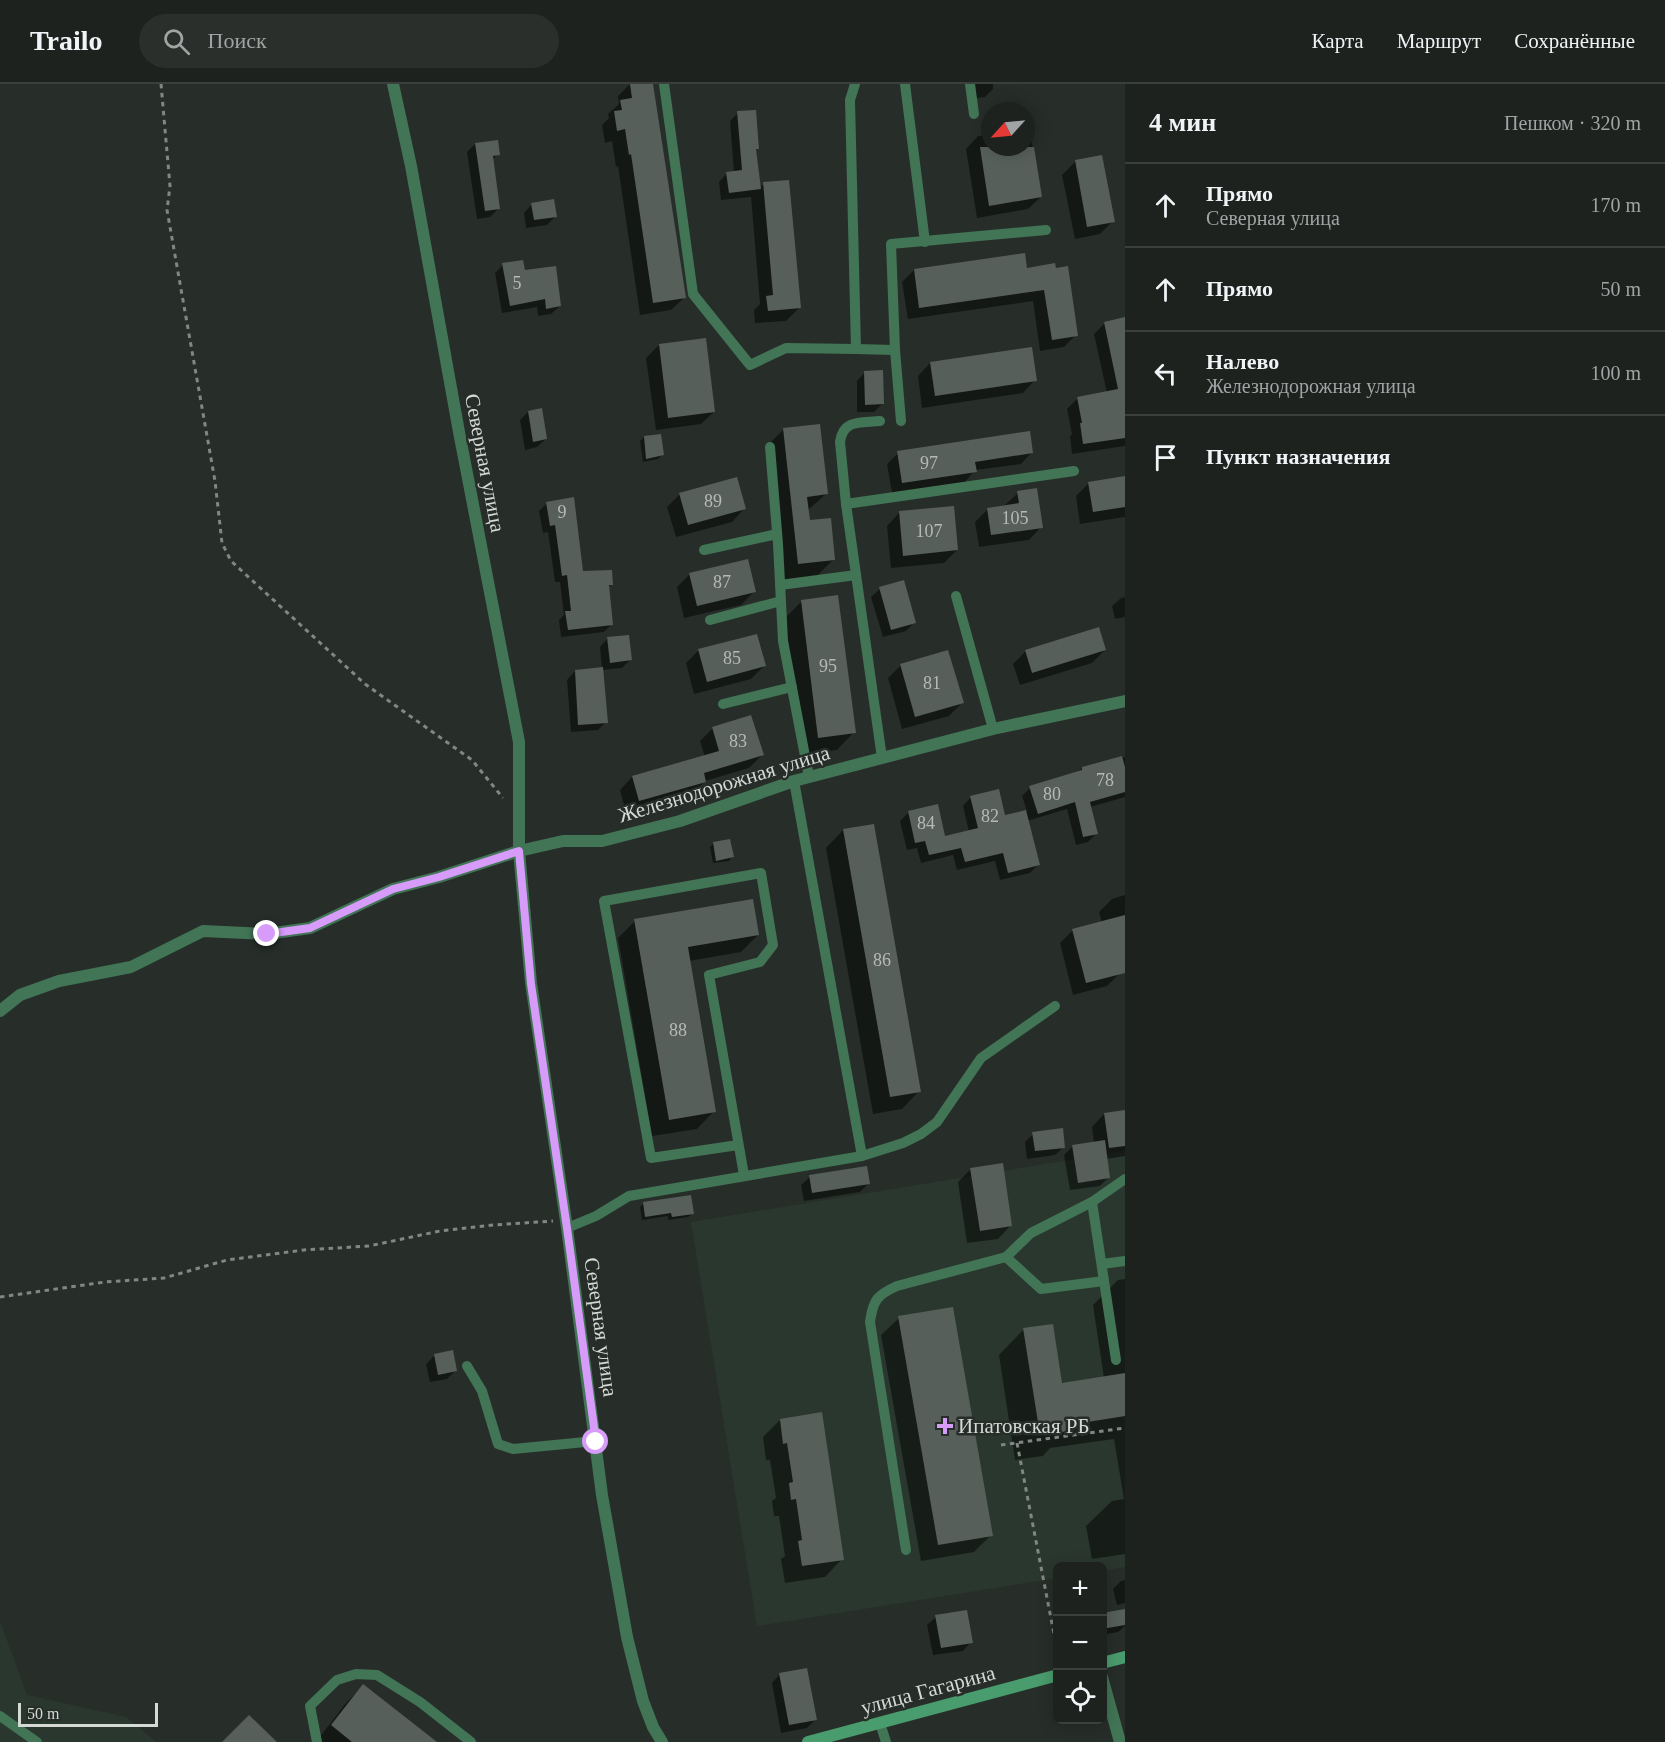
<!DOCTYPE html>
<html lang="ru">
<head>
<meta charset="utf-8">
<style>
	:root { --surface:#1d221f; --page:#2a2f2c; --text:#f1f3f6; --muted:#a0a4a4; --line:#3b3f3d }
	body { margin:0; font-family:"Times New Roman",serif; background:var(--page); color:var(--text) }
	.controls { position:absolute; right:18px; bottom:18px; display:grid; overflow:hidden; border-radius:9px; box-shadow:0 3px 15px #0003 }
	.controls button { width:54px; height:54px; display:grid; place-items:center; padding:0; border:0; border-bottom:2px solid var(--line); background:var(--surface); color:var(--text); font:30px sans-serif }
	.compass { position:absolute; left:981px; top:18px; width:54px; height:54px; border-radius:50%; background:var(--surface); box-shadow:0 3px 15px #0003; rotate:243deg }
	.scale { position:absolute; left:18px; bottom:15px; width:140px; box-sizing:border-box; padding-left:6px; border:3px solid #d4d9d6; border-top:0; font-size:16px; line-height:21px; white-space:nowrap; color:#d4d9d6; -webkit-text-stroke:4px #272e29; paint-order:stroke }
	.stop { position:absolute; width:18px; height:18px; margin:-14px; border:4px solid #d79bf9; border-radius:50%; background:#fff }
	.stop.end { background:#d79bf9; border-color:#fff; box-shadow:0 2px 6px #0008 }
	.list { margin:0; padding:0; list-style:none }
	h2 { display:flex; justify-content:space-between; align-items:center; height:78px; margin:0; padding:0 24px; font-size:26px }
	h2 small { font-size:20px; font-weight:400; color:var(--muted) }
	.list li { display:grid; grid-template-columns:39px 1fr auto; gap:18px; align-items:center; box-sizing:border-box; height:84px; padding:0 24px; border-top:2px solid var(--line) }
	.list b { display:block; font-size:22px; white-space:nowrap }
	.list p { margin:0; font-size:20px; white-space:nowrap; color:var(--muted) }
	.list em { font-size:20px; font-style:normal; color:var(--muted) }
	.icon { flex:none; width:33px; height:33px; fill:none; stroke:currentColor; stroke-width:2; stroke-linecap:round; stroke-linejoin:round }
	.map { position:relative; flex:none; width:1125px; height:1658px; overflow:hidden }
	header { display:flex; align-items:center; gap:36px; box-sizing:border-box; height:84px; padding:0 30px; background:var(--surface); border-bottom:2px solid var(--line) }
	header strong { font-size:28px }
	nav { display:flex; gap:33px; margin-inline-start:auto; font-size:21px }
	.search { width:420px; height:54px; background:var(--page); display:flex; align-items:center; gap:15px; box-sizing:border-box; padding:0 21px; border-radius:33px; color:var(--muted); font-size:22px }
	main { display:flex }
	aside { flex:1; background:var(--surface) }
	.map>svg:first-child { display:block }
	.built { fill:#2a372e }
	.shadow { fill:#0007 }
	.building { fill:#575f5a }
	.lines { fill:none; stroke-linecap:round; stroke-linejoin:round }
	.path { stroke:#818783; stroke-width:3; stroke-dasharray:4.5 4.5; stroke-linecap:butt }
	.lane { stroke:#427456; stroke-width:10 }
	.street { stroke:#427456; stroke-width:12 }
	.secondary { stroke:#499c6d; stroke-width:12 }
	.route { stroke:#d79bf9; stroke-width:8 }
	.poi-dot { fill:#d79bf9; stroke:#272e29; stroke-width:2 }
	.labels { text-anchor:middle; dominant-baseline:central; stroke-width:5; stroke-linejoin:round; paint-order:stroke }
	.number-label { font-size:18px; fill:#b5bab7 }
	.street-label { font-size:21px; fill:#d4d9d6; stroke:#272e29 }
	.poi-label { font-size:21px; fill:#d4d9d6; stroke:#272e29; text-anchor:start }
</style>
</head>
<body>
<header>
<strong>Trailo</strong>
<div class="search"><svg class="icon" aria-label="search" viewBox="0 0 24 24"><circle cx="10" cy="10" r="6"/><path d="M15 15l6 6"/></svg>Поиск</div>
<nav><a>Карта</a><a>Маршрут</a><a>Сохранённые</a></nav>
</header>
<main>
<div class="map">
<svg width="1125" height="1658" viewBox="0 0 1125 1658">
	<rect width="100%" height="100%" fill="#272e29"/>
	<!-- built -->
	<g class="built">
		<path d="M 1125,1067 L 1125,1483 L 1103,1487 L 1102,1482 L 1058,1482 L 1057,1494 L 757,1542 L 691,1138 Z"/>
		<path d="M 0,1537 L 27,1611 L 126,1633 L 156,1658 L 0,1658 Z"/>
	</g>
	<!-- shadow -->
	<g class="shadow">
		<path d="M 630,0 L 651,0 L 684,214 L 671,226 L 640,231 L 618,82 L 616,83 L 612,57 L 605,59 L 602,41 L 609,34 L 608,30 L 619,20 L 618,12 Z"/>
		<path d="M 969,0 L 993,0 L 993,5 L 985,13 L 971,15 Z"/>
		<path d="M 738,29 L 758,64 L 754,68 L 759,104 L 764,100 L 799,224 L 786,237 L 755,239 L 754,226 L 760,220 L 751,113 L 721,116 L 719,98 L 727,89 L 734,89 L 730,37 Z"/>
		<path d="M 1028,35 L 1041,113 L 1028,125 L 977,134 L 966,65 L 978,52 L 987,51 L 990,48 L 990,63 L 1026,63 L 1026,36 Z"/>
		<path d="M 475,60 L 498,70 L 492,76 L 499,124 L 490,133 L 477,135 L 467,68 Z"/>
		<path d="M 1101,73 L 1113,137 L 1100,150 L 1075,155 L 1062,91 L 1075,78 Z"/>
		<path d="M 532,120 L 556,132 L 547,141 L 526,144 L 524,129 Z"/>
		<path d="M 503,181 L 524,187 L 560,222 L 551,230 L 538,232 L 537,223 L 502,229 L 495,189 Z"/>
		<path d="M 1054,181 L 1076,251 L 1064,263 L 1040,267 L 1033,217 L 908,235 L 902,198 L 914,186 L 1026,186 Z"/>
		<path d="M 1105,239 L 1125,245 L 1125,362 L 1072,370 L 1070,352 L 1072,350 L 1067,325 L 1078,314 L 1107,309 L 1094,250 Z"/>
		<path d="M 659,261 L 714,328 L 701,340 L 656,346 L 646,274 Z"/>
		<path d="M 930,279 L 1035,296 L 1023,309 L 922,324 L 918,292 Z"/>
		<path d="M 865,288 L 882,320 L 874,328 L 857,328 L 857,297 Z"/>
		<path d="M 528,328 L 546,355 L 537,363 L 525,366 L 520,336 Z"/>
		<path d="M 783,346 L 826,410 L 807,427 L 809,438 L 834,475 L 817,492 L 782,497 L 766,363 Z"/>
		<path d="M 644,353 L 662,371 L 658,375 L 643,378 L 640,357 Z"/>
		<path d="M 898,369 L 1031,369 L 1021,380 L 975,386 L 965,398 L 892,409 L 887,380 Z"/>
		<path d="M 1125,394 L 1125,433 L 1080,440 L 1076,412 L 1089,399 Z"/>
		<path d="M 1018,409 L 1041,443 L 1029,456 L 979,463 L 975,438 L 988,425 L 1005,421 Z"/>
		<path d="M 680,410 L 744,425 L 732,438 L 676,453 L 667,423 Z"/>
		<path d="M 547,419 L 582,489 L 611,501 L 607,504 L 612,540 L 604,548 L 561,553 L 559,536 L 564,531 L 560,498 L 555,498 L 548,448 L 543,449 L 539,427 Z"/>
		<path d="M 899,429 L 957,466 L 944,479 L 891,484 L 887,442 Z"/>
		<path d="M 690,490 L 754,508 L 741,521 L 684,534 L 677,503 Z"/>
		<path d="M 880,505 L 914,539 L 906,547 L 883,553 L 871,513 Z"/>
		<path d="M 1125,513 L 1125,535 L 1125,533 L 1115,535 L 1112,522 L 1121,514 Z"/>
		<path d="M 802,517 L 854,648 L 837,666 L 801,670 L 784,535 Z"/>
		<path d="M 608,554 L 630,576 L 622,584 L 602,586 L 606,638 L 598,646 L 571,648 L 567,596 L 575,587 L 602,585 L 600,563 Z"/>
		<path d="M 699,566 L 764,582 L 751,595 L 694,610 L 686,579 Z"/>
		<path d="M 1105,566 L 1092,579 L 1020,601 L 1013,580 L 1026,567 Z"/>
		<path d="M 901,581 L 962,619 L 949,632 L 902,645 L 888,594 Z"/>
		<path d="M 713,644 L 762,671 L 749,684 L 705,697 L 692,710 L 626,729 L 620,706 L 632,693 L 705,673 L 700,657 Z"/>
		<path d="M 1125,673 L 1125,713 L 1090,723 L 1096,750 L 1088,758 L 1076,761 L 1067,725 L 1027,737 L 1038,781 L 1030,789 L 1000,796 L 995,777 L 957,786 L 953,771 L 921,779 L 917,764 L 907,766 L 900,737 L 909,728 L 944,754 L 969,748 L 963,722 L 971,713 L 1004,733 L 1027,727 L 1022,712 L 1030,704 L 1078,688 L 1082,684 Z"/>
		<path d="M 843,746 L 919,1007 L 902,1025 L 873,1030 L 826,764 Z"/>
		<path d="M 714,759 L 732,773 L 729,777 L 713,779 L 710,763 Z"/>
		<path d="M 1125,811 L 1125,878 L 1120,889 L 1107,902 L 1073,911 L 1060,859 L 1073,846 L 1102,839 L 1099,828 L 1112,815 Z"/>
		<path d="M 635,837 L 758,851 L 741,868 L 689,877 L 714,1027 L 697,1045 L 652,1052 L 618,854 Z"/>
		<path d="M 1125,1027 L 1125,1072 L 1106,1075 L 1109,1093 L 1100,1102 L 1070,1106 L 1064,1071 L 1073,1062 L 1094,1059 L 1092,1043 L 1104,1030 Z"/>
		<path d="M 1033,1050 L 1064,1063 L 1055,1071 L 1027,1075 L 1025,1058 Z"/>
		<path d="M 971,1085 L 1010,1142 L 998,1155 L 967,1159 L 958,1098 Z"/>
		<path d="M 810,1093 L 868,1100 L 860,1108 L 804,1117 L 801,1101 Z"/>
		<path d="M 643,1120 L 692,1130 L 688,1133 L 668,1136 L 668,1132 L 642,1136 L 640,1123 Z"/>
		<path d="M 1125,1195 L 1125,1470 L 1092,1475 L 1086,1442 L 1112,1417 L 1124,1415 L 1114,1355 L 1050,1364 L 1043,1372 L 1015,1376 L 999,1271 L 1024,1245 L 1061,1301 L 1104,1294 L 1093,1221 L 1118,1196 Z"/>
		<path d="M 899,1234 L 991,1451 L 974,1468 L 921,1477 L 881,1251 Z"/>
		<path d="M 434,1272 L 456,1286 L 447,1295 L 430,1298 L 426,1280 Z"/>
		<path d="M 780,1336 L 842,1475 L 825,1493 L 785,1499 L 781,1475 L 785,1472 L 779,1432 L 774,1432 L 772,1417 L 776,1414 L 770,1376 L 766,1376 L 763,1353 Z"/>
		<path d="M 1125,1496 L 1125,1519 L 1117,1521 L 1113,1505 L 1121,1497 Z"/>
		<path d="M 1102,1531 L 1125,1531 L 1125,1542 L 1118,1548 L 1102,1551 Z"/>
		<path d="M 936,1533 L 971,1558 L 963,1567 L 933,1571 L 927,1541 Z"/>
		<path d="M 780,1590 L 815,1636 L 807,1644 L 781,1649 L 772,1599 Z"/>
		<path d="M 363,1602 L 434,1658 L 316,1658 L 346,1619 Z"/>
	</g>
	<!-- building -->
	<g class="building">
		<path d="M 630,0 L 653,0 L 686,214 L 653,219 L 631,70 L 629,71 L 625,45 L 617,47 L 614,27 L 622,26 L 620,16 L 632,14 Z"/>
		<path d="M 756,26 L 759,65 L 756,65 L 761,105 L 729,109 L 726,88 L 742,86 L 737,27 Z"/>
		<path d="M 498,56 L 500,71 L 493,72 L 500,125 L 485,127 L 475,59 Z"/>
		<path d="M 980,63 L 1034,63 L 1042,113 L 989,122 Z"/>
		<path d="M 1102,71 L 1115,138 L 1087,143 L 1075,76 Z"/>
		<path d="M 789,96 L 801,224 L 768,227 L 766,212 L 773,211 L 763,98 Z"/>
		<path d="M 554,115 L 557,133 L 534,136 L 531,119 Z"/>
		<path d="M 1025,169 L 1027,184 L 1055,179 L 1056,184 L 1068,182 L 1078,252 L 1052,256 L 1044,206 L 919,224 L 914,185 Z"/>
		<path d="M 523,176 L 525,186 L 556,182 L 561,222 L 546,225 L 545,215 L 510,222 L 502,179 Z"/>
		<path d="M 1125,233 L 1125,354 L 1083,360 L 1080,339 L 1082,339 L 1077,313 L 1118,305 L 1104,238 Z"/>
		<path d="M 706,254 L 715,328 L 668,334 L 659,260 Z"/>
		<path d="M 1032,263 L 1037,297 L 935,312 L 930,278 Z"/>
		<path d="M 883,286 L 884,320 L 865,321 L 864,287 Z"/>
		<path d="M 542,324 L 547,355 L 533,358 L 528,327 Z"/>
		<path d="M 820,340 L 828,410 L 807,413 L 810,436 L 831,434 L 835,476 L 798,480 L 783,344 Z"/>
		<path d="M 1030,347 L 1033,369 L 975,378 L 977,388 L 902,399 L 897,367 Z"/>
		<path d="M 661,350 L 664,371 L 646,375 L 644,352 Z"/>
		<path d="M 1125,392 L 1125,423 L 1093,428 L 1088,398 Z"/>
		<path d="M 737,393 L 746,425 L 688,441 L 679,409 Z"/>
		<path d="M 1037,404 L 1043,444 L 991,451 L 987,424 L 1019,419 L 1017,407 Z"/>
		<path d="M 574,413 L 583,487 L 612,486 L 613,501 L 609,501 L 613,541 L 568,546 L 565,527 L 571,527 L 567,491 L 562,492 L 555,441 L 550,442 L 546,418 Z"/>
		<path d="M 954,422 L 958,466 L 903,472 L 899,427 Z"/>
		<path d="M 748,475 L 756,508 L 697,522 L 689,489 Z"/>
		<path d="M 904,496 L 916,539 L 891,546 L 879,503 Z"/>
		<path d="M 838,511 L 856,649 L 818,654 L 801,516 Z"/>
		<path d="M 1099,543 L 1106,566 L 1032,589 L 1025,566 Z"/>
		<path d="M 757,550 L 766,582 L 707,598 L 698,565 Z"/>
		<path d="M 629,551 L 632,576 L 610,579 L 607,553 Z"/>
		<path d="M 948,566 L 964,619 L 915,633 L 900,580 Z"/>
		<path d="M 603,583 L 608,639 L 578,641 L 575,586 Z"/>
		<path d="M 751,631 L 764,671 L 704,689 L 706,698 L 639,717 L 632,692 L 719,667 L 712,643 Z"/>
		<path d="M 1122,672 L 1125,683 L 1125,708 L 1090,718 L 1098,750 L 1083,753 L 1075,718 L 1038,730 L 1029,702 L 1082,686 L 1082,683 Z"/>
		<path d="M 999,705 L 1005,731 L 1026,726 L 1040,781 L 1008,789 L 1003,769 L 965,778 L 961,764 L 929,771 L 925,757 L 915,759 L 908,727 L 938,720 L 945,752 L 978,744 L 970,712 Z"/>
		<path d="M 874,740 L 921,1008 L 890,1013 L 843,745 Z"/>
		<path d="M 730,755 L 734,773 L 716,777 L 713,758 Z"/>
		<path d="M 753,815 L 759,851 L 688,863 L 716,1028 L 669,1036 L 634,835 Z"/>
		<path d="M 1125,831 L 1125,889 L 1086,899 L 1072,845 Z"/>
		<path d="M 1125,1026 L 1125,1062 L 1109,1064 L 1104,1029 Z"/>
		<path d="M 1063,1044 L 1065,1064 L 1035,1067 L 1032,1048 Z"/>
		<path d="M 1105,1056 L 1110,1094 L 1078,1099 L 1072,1061 Z"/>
		<path d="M 1003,1079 L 1012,1142 L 980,1147 L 970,1084 Z"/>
		<path d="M 867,1082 L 870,1100 L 812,1109 L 809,1091 Z"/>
		<path d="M 691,1111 L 694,1130 L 672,1133 L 671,1129 L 645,1133 L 643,1118 Z"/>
		<path d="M 953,1223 L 993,1452 L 938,1461 L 898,1232 Z"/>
		<path d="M 1053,1240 L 1062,1299 L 1125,1289 L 1125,1332 L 1069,1341 L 1070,1347 L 1040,1351 L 1023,1244 Z"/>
		<path d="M 453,1266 L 457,1287 L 438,1291 L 434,1270 Z"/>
		<path d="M 822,1328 L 844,1476 L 802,1482 L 798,1457 L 802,1456 L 796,1415 L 791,1416 L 789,1399 L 793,1398 L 787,1359 L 783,1360 L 780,1335 Z"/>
		<path d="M 1125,1525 L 1125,1541 L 1102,1545 L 1102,1529 Z"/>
		<path d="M 967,1526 L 973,1559 L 941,1564 L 935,1531 Z"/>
		<path d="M 807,1584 L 817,1636 L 789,1641 L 779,1589 Z"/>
		<path d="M 363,1600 L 437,1658 L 352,1658 L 331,1641 Z"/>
		<path d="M 249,1631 L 277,1658 L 222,1658 Z"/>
	</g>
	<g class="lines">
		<!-- path -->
		<g class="path">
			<path d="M 161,0 L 170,102 L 167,126 L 215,397 L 222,459 L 231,477 L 365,600 L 472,676 L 503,714"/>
			<path d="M 0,1213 L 105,1198 L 164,1194 L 227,1176 L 304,1166 L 369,1162 L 440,1147 L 493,1141 L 553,1137"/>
			<path d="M 1017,1359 L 1054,1550 L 1058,1552"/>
			<path d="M 1001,1361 L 1125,1344"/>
		</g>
		<!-- lane -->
		<g class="lane">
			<path d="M 664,0 L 693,210 L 750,281 L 786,264 L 856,265 L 850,16 L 855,0"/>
			<path d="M 905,0 L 925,158"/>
			<path d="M 970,0 L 974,30"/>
			<path d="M 856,265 L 895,266"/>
			<path d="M 880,337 C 861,339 843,335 840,358 L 846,420 L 882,674"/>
			<path d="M 901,337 L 895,266 L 891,160 L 1046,146"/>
			<path d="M 770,363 L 778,460 L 783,557 L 809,693"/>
			<path d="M 846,420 L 1074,387"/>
			<path d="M 704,466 L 777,450"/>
			<path d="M 780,501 L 856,491"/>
			<path d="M 956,512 L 993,645"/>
			<path d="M 710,536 L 781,517"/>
			<path d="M 723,620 L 792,603"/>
			<path d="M 794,697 L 862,1072"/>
			<path d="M 738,1061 L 651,1074 L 604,817 L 761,789 L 773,861 L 760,878 L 709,891 L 744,1091"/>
			<path d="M 1092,1118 L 1116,1276"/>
			<path d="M 567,1144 L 596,1132 L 629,1112 L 862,1072 L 903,1059 L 921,1050 L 937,1038 L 981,974 L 1055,922"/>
			<path d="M 1102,1180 L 1125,1177"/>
			<path d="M 1104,1197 L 1041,1205 L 1006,1173 L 1031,1149 L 1092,1118 L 1125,1095"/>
			<path d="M 467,1282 L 482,1307 L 498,1360 L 513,1365 L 596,1357"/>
			<path d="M 906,1466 L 870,1238 C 873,1216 877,1211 897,1202 L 1006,1173"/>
			<path d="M 0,1632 L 37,1658"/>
			<path d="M 880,1639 L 886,1658"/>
			<path d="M 317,1658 L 310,1622 L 337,1596 L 356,1590 L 377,1591 L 420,1618 L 471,1658"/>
		</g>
		<!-- street -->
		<g class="street">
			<path d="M 393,0 L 411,82 L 459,348 L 519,658 L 519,767 L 531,899 L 567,1144 L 602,1411 L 627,1553 L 643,1617 L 653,1643 L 662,1658"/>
			<path d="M 0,927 L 20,911 L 59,897 L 131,883 L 203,847 L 267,850 L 310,844 L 393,805 L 439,793 L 519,767 L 563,757 L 602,757 L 680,737 L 794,697 L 993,645 L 1125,617"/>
			<path d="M 1102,1593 L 1120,1658"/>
		</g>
		<!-- secondary -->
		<g class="secondary">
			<path d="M 1102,1579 L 1125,1573"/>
			<path d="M 808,1658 L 1058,1591"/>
		</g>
	</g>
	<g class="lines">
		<!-- route -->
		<path class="route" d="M 267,850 L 310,844 L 393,805 L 439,793 L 519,767 L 531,900 L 567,1144 L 596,1358"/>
	</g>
	<!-- markers -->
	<path class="poi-dot" d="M942 1333h6v6h6v6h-6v6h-6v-6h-6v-6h6z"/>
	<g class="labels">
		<!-- number labels -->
		<g class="number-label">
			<text x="517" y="199">5</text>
			<text x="929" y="379">97</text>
			<text x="713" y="417">89</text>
			<text x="562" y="428">9</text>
			<text x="1015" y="434">105</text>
			<text x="929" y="447">107</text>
			<text x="722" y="498">87</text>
			<text x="732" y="574">85</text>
			<text x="828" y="582">95</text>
			<text x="932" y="599">81</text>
			<text x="738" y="657">83</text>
			<text x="1105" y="696">78</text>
			<text x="1052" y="710">80</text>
			<text x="990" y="732">82</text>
			<text x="926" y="739">84</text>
			<text x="882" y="876">86</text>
			<text x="678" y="946">88</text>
		</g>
		<!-- street labels -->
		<g class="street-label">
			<text transform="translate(485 379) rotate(79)">Северная улица</text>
			<text transform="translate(724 700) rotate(-17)">Железнодорожная улица</text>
			<text transform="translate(601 1243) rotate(82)">Северная улица</text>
			<text transform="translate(928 1606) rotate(-15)">улица Гагарина</text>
		</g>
		<!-- poi labels -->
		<g class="poi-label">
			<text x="958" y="1342">Ипатовская РБ</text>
		</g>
	</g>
</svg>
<div class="controls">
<button>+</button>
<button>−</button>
<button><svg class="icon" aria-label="locate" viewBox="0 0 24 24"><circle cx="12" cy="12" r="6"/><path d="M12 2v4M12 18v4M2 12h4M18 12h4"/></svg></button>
</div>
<svg class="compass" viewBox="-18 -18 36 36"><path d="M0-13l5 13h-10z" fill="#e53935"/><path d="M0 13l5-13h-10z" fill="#a0a4a4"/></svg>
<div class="scale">50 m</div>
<div class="stop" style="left:596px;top:1358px"></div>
<div class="stop end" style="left:267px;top:850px"></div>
</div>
<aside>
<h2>4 мин<small>Пешком · 320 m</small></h2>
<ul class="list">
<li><svg class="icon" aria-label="ahead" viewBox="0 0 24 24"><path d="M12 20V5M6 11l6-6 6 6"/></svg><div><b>Прямо</b><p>Северная улица</p></div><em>170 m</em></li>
<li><svg class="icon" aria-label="ahead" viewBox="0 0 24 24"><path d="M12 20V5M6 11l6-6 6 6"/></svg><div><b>Прямо</b></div><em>50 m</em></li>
<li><svg class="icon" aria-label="left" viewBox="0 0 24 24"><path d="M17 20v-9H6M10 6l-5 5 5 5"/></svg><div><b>Налево</b><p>Железнодорожная улица</p></div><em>100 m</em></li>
<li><svg class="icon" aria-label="arrive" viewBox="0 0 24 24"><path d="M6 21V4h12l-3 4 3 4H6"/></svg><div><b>Пункт назначения</b></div></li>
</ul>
</aside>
</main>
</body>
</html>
